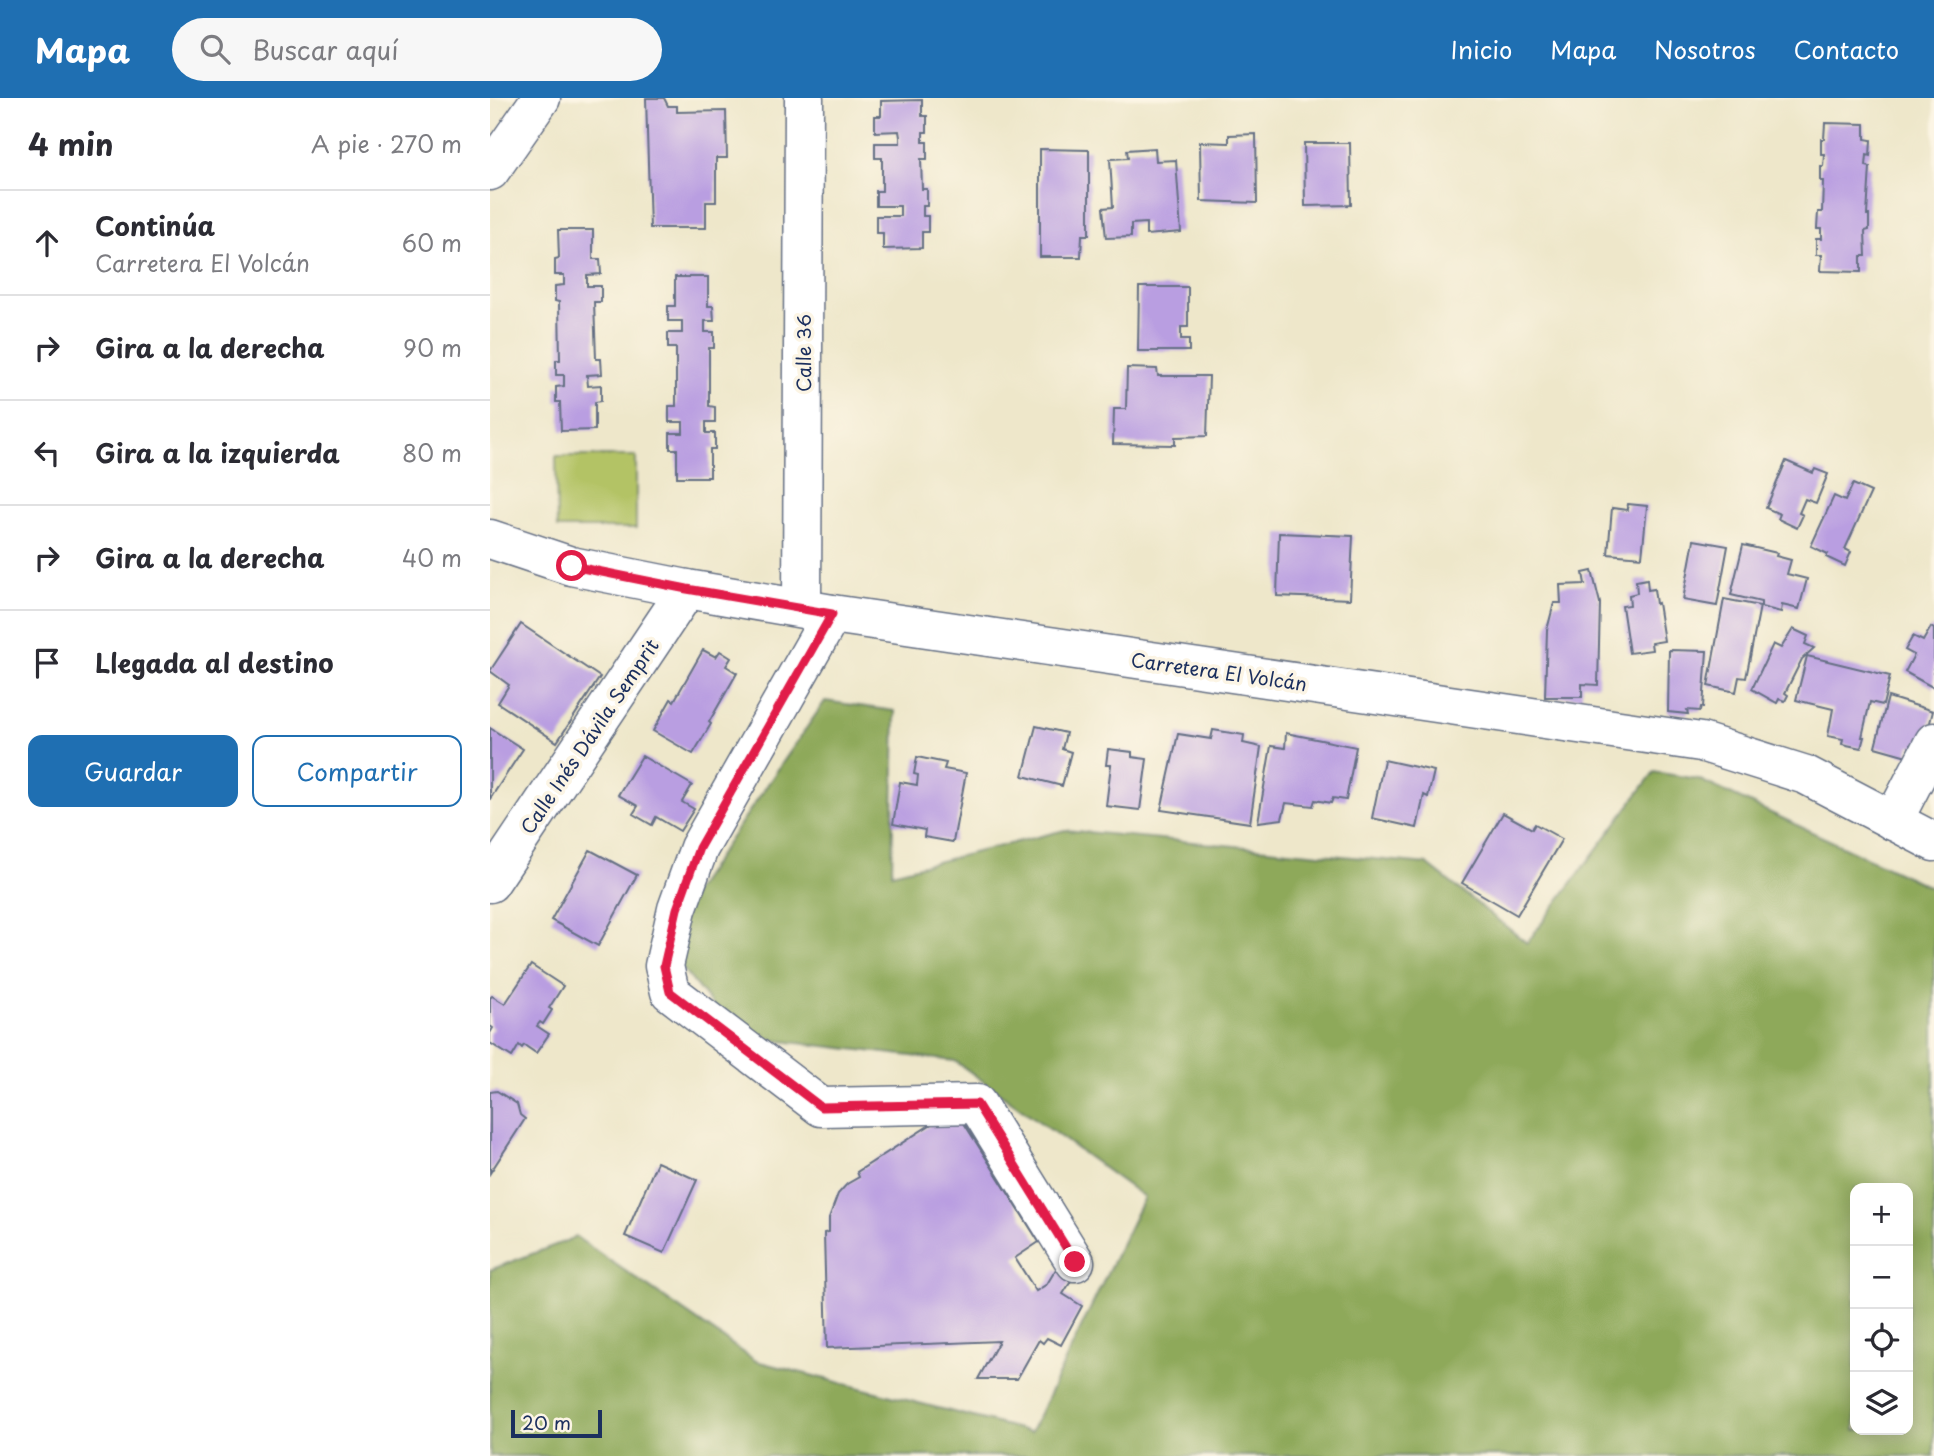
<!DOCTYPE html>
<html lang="es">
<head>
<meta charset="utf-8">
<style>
	:root { --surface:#fff; --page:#f7f7f7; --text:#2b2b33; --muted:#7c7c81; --line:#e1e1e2; --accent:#1f6fb2 }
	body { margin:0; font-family:"Playpen Sans",sans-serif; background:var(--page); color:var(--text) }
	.controls { position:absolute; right:21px; bottom:21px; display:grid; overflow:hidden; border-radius:14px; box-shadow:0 4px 18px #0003 }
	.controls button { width:63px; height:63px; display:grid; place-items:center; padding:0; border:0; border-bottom:2px solid var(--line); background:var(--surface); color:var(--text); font:35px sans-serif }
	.scale { position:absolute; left:21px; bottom:18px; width:91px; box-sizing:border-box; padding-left:7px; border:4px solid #1b2f5e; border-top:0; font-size:19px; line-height:24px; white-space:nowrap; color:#1b2f5e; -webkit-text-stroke:5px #fcf5e5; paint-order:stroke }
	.stop { position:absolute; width:21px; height:21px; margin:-16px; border:5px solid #e11d48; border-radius:50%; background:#fff }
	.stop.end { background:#e11d48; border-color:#fff; box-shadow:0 2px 7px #0008 }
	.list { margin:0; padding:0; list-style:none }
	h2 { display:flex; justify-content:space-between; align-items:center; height:91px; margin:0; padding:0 28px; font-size:30px }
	h2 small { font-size:23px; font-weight:400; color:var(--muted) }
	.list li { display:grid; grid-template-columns:46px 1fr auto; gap:21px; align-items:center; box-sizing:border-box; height:105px; padding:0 28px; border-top:2px solid var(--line) }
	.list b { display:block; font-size:26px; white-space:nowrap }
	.list p { margin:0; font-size:23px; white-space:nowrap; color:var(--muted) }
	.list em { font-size:23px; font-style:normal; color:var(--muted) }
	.actions { display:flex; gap:14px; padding:21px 28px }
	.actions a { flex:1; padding:16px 0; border:2px solid var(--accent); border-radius:14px; text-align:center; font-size:24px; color:var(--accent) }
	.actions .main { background:var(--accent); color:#fff }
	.icon { flex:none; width:38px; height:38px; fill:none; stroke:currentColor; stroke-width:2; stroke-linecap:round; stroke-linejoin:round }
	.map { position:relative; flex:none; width:1444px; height:1358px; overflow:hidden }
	header { display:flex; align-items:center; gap:42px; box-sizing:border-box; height:98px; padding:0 35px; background:var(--accent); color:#fff }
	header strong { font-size:33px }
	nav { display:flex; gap:38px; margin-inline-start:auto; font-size:24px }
	.search { width:490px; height:63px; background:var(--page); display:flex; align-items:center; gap:18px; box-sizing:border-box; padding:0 24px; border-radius:38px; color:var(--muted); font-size:26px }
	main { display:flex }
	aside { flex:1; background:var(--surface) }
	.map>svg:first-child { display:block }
	.green { fill:#b3c365; stroke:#677962; stroke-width:2 }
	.forest { fill:#8ea95a; stroke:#546c5c; stroke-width:2; fill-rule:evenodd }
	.building { fill:#b99ee1 }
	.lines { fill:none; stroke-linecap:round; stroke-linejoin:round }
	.minor-casing { stroke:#656f84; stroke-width:41 }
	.minor { stroke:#fff; stroke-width:38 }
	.route { stroke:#e11d48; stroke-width:9 }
	.labels { text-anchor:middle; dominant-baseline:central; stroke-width:7; stroke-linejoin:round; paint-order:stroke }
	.street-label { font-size:19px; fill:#1b2f5e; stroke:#fcf5e5 }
</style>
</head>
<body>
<header>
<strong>Mapa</strong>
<div class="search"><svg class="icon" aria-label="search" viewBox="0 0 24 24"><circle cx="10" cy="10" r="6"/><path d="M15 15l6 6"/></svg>Buscar aquí</div>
<nav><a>Inicio</a><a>Mapa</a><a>Nosotros</a><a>Contacto</a></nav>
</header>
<main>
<aside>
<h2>4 min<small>A pie · 270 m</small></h2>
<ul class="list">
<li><svg class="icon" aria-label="ahead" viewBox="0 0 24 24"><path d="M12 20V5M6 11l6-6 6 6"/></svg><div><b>Continúa</b><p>Carretera El Volcán</p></div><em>60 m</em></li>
<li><svg class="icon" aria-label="right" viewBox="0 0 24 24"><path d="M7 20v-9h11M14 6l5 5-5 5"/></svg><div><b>Gira a la derecha</b></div><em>90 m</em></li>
<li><svg class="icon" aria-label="left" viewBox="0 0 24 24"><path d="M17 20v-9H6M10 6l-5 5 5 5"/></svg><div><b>Gira a la izquierda</b></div><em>80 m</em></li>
<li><svg class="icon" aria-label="right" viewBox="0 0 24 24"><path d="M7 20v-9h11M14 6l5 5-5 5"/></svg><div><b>Gira a la derecha</b></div><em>40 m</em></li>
<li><svg class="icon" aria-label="arrive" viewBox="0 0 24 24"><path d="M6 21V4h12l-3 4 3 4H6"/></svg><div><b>Llegada al destino</b></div></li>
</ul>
<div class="actions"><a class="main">Guardar</a><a>Compartir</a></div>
</aside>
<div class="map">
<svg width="1444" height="1358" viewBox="0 0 1444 1358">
	<rect width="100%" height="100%" fill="#fcf5e5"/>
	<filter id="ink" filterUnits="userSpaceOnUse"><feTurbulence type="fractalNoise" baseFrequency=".0143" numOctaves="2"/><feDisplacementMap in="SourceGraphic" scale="14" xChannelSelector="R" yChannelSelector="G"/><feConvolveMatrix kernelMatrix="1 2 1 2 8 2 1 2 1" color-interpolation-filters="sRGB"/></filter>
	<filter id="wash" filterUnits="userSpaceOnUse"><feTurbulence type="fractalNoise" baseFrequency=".00686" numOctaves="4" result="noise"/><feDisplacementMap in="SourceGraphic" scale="28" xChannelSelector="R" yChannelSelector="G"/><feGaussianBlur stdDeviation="1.57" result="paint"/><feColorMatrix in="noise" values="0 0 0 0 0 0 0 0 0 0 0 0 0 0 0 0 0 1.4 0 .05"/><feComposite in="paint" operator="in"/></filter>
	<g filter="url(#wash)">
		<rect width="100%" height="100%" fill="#eee7ca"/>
		<!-- green -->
		<path class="green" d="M 66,358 L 146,358 L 146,430 L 67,430 Z"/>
		<!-- forest -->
		<path class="forest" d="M 335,603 L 405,613 L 402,775 L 575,732 L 937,766 L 1037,845 L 1164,674 L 1208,681 L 1444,791 L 1444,1358 L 0,1358 L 0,1172 L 86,1139 L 266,1263 L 541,1334 L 654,1099 L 465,963 L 247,938 L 170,843 ZM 1365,1090 L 1418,1090 L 1418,1332 L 1365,1332 Z"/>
		<g id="blocks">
			<!-- building -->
			<g class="building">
				<path d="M 156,0 L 174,0 L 178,8 L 187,8 L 187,14 L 236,13 L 237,60 L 226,60 L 226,104 L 216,104 L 216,130 L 160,130 Z"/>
				<path d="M 432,2 L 432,18 L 437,18 L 437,34 L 433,34 L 433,44 L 437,44 L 437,61 L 431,61 L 432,91 L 437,91 L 437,108 L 433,108 L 433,118 L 438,118 L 438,134 L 432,134 L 432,150 L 393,151 L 393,135 L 386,135 L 386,118 L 410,118 L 410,108 L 386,108 L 386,93 L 392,93 L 392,60 L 385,60 L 385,45 L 410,45 L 410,39 L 409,33 L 385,34 L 385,18 L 391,18 L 391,3 Z"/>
				<path d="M 1335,25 L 1375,26 L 1375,41 L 1381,42 L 1380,58 L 1377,57 L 1376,68 L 1380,69 L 1377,117 L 1379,117 L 1379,132 L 1375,133 L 1376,158 L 1371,158 L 1371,174 L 1330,173 L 1331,157 L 1326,157 L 1326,141 L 1331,141 L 1331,131 L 1327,131 L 1328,114 L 1332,114 L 1333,83 L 1330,83 L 1330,68 L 1333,68 L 1334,56 L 1331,56 L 1331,41 L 1334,41 Z"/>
				<path d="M 766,36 L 767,105 L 711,103 L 710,44 L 739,45 L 739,37 Z"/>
				<path d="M 814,45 L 860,45 L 861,107 L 815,108 Z"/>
				<path d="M 665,50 L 666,63 L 686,62 L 691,134 L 656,137 L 656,125 L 641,126 L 641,139 L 616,140 L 613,110 L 623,109 L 620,61 L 638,60 L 637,52 Z"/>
				<path d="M 550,51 L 599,52 L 599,137 L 592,137 L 591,159 L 550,159 Z"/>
				<path d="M 68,132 L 103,132 L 103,161 L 110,161 L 111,176 L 97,177 L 97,188 L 111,188 L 111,204 L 104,204 L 106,261 L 111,261 L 112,276 L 97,277 L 98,288 L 111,287 L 111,303 L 105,304 L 105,332 L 71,333 L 70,304 L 66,304 L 66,289 L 74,288 L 74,277 L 66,277 L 66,262 L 70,262 L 69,204 L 65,203 L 65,188 L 74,187 L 74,177 L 65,177 L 65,161 L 69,160 Z"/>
				<path d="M 185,179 L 218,179 L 218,208 L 223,208 L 224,223 L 215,223 L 215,234 L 224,234 L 224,250 L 219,250 L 219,308 L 225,309 L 225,324 L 216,324 L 216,335 L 225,335 L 225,351 L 220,351 L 220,379 L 187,379 L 187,351 L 180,351 L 180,335 L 193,335 L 193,324 L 179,324 L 179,308 L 186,308 L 186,250 L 178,250 L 178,235 L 192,235 L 192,223 L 178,223 L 178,208 L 185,208 Z"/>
				<path d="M 649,189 L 698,189 L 698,229 L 691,229 L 691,241 L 699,241 L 699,253 L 648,253 Z"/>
				<path d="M 637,270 L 667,271 L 668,278 L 719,278 L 717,338 L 685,339 L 685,347 L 623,346 L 624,311 L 636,311 Z"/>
				<path d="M 1296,363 L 1323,375 L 1325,371 L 1338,376 L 1326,405 L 1315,401 L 1309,415 L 1313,417 L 1307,430 L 1288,421 L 1290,416 L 1276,410 Z"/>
				<path d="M 1363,386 L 1381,394 L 1355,451 L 1361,454 L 1355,468 L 1336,459 L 1338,456 L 1321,448 L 1344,398 L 1355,403 Z"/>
				<path d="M 1138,406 L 1157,408 L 1152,459 L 1118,456 L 1122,410 L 1137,412 Z"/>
				<path d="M 789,435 L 863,438 L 860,501 L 787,498 Z"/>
				<path d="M 1204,442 L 1238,448 L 1227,508 L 1193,502 Z"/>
				<path d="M 1253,447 L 1287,455 L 1286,458 L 1301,462 L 1297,476 L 1317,481 L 1309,511 L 1292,507 L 1291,514 L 1271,509 L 1271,504 L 1241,497 Z"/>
				<path d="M 1102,473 L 1110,505 L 1108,587 L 1092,586 L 1092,599 L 1055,599 L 1057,532 L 1064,505 L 1071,505 L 1070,487 L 1095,486 L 1093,475 Z"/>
				<path d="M 1157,481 L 1158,492 L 1164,491 L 1166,506 L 1168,505 L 1174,543 L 1161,545 L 1162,552 L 1139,555 L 1132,508 L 1140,507 L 1139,497 L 1147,495 L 1146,483 Z"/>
				<path d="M 1234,501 L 1270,508 L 1256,580 L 1249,579 L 1246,594 L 1218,588 Z"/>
				<path d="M 31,526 L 110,579 L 67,644 L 8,605 L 19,587 L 0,573 Z"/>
				<path d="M 1441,529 L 1444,531 L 1444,590 L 1415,574 L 1424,557 L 1415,552 L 1423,538 L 1433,543 Z"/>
				<path d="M 1303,531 L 1318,538 L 1315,546 L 1324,550 L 1312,561 L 1295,595 L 1298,597 L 1295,603 L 1289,601 L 1287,605 L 1262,591 L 1283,546 L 1291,550 Z"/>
				<path d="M 213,552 L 226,559 L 230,553 L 241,560 L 236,568 L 247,575 L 219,624 L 221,626 L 203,656 L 163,633 L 181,601 L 184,603 Z"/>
				<path d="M 1179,552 L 1217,553 L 1213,609 L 1211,609 L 1210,613 L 1197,612 L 1198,616 L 1178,614 Z"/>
				<path d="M 1317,558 L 1400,578 L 1393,607 L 1380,604 L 1372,639 L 1374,639 L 1371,650 L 1352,646 L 1353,641 L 1338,638 L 1343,611 L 1306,602 Z"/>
				<path d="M 1398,599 L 1443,613 L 1433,651 L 1420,647 L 1417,658 L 1385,649 Z"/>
				<path d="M 546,628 L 576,635 L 572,651 L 581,654 L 572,688 L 533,678 Z"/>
				<path d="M 0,630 L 33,651 L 0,701 Z"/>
				<path d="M 723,632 L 754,637 L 753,645 L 771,649 L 760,725 L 671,712 L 688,636 L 721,641 Z"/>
				<path d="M 796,635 L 866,649 L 856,702 L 843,700 L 841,705 L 825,702 L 823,708 L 796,705 L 792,721 L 768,724 L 781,648 L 795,650 Z"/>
				<path d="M 618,651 L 642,654 L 642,659 L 657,661 L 650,712 L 616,708 L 621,667 L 616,667 Z"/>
				<path d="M 152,658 L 202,687 L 192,704 L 204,711 L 190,733 L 166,719 L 162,727 L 143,716 L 148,708 L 128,697 Z"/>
				<path d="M 427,659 L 456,665 L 454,671 L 476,675 L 463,744 L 434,739 L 435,732 L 403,726 L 410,684 L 427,687 L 428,677 L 424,676 Z"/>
				<path d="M 894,662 L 944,673 L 938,699 L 934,697 L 927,730 L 882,720 Z"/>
				<path d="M 1013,715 L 1042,731 L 1045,726 L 1072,741 L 1027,817 L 972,785 Z"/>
				<path d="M 100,752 L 147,777 L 108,848 L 61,822 Z"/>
				<path d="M 41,867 L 73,888 L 59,910 L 62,912 L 53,926 L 50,924 L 47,928 L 59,936 L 46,955 L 34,947 L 32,950 L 29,947 L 22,959 L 0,945 L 0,935 L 3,930 L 0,928 L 0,900 L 2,898 L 15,906 Z"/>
				<path d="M 7,993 L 27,1006 L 30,1017 L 35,1021 L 0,1075 L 0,994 Z"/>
				<path d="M 465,1011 L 549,1144 L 525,1160 L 546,1193 L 557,1186 L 566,1171 L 583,1180 L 573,1196 L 592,1208 L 571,1247 L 557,1240 L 553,1245 L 549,1242 L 527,1281 L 488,1281 L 509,1243 L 337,1250 L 334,1135 L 339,1134 L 339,1120 L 348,1096 L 357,1086 L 369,1079 L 367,1074 Z"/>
				<path d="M 167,1064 L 207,1082 L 174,1155 L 135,1138 Z"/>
			</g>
		</g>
	</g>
	<g filter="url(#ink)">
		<use href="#blocks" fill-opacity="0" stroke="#656f84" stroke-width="2"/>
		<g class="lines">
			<!-- minor casing -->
			<g class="minor-casing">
				<g id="minor">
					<path d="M 0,73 L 51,0"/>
					<path d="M 0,441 L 81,468 L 197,491 L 342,516 L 1211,644 L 1316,677 L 1444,744"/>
					<path d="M 312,510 L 314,0"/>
					<path d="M 342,516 L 209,750 L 187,811 L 174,868 L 180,894 L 331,1009 L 487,1006 L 585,1164"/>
					<path d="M 1403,723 L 1444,644"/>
					<path d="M 0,785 L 197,491"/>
				</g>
			</g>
			<!-- minor -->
			<use href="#minor" class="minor"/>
		</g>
	</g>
	<g class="lines" filter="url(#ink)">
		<!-- route -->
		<path class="route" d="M 82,468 L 197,491 L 342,516 L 209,750 L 187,811 L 174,868 L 180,894 L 331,1009 L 487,1006 L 585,1164"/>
	</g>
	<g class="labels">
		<!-- street labels -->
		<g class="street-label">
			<text transform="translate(313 255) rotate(-90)">Calle 36</text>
			<text transform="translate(729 573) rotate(8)">Carretera El Volcán</text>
			<text transform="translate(99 638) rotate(-56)">Calle Inés Dávila Semprit</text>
		</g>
	</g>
</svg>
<div class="controls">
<button>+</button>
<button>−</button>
<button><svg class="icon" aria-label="locate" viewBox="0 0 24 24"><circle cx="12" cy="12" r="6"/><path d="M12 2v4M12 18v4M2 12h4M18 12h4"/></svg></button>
<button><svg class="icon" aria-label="layers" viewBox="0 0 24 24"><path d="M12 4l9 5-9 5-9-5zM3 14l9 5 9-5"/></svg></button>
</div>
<div class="scale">20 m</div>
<div class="stop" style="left:82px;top:468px"></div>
<div class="stop end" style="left:585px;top:1164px"></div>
</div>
</main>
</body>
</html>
